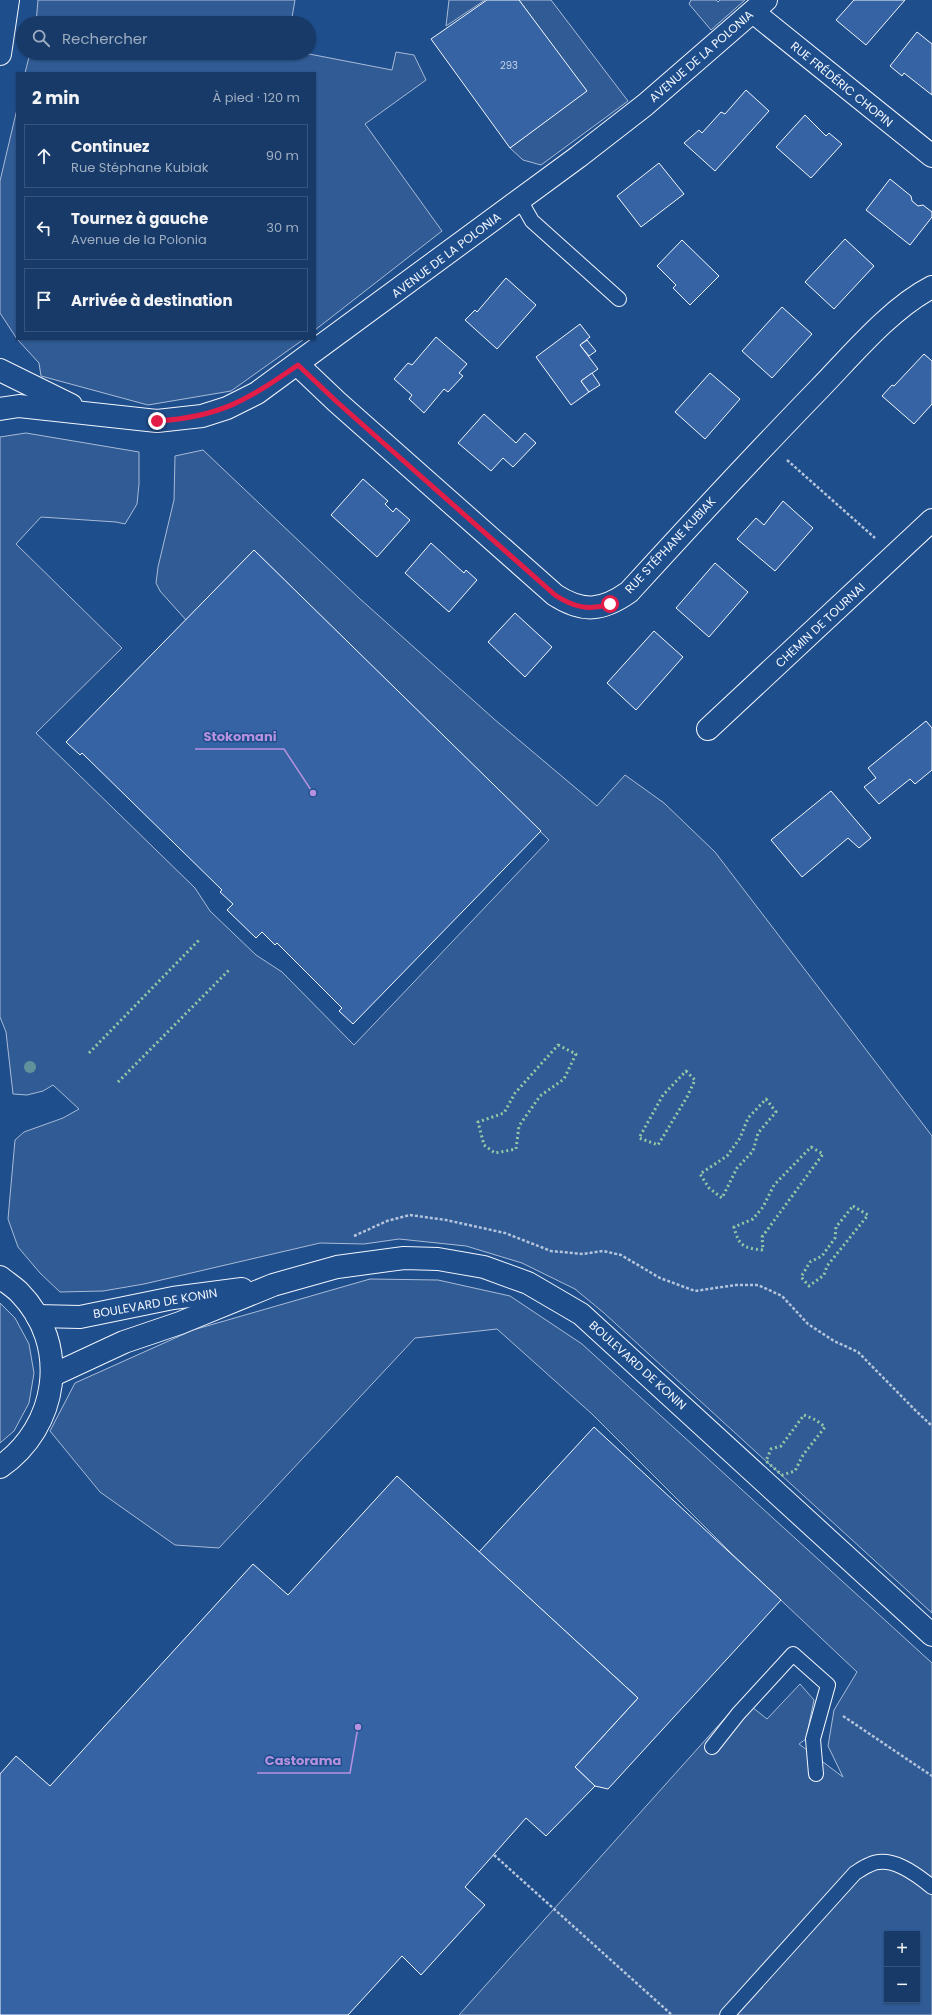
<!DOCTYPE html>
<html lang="fr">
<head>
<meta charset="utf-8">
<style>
	:root { --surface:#173a69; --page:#20416f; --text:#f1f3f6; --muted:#9eadc0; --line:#36547d }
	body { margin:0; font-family:Poppins,sans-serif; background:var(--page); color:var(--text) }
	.controls { position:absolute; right:12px; bottom:12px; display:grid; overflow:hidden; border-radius:0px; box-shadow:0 1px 3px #0004 }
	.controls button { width:36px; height:36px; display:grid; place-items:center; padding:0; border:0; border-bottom:1px solid var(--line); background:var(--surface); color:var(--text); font:20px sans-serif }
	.stop { position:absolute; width:12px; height:12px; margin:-9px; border:3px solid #e11d48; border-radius:50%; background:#fff }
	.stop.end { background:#e11d48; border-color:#fff; box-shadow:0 1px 4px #0008 }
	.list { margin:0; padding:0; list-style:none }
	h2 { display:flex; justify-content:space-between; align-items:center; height:52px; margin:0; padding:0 16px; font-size:17px }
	h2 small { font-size:13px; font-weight:400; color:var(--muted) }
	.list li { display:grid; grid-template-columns:26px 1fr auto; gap:12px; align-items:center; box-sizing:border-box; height:64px; margin:0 8px 8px; padding:0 8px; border:1px solid var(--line); border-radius:0px }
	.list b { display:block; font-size:15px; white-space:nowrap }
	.list p { margin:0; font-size:13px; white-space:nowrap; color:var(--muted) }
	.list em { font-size:13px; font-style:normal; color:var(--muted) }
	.icon { flex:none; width:22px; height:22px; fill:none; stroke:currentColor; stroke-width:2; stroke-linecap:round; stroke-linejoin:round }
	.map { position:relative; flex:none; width:932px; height:2015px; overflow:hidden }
	.search { position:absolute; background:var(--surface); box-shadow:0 1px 3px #0004; left:16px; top:16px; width:300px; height:44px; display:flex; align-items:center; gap:10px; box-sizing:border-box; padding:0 14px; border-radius:22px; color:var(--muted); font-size:15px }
	.panel { position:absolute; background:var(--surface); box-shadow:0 1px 3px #0004; left:16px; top:72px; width:300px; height:268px; border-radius:0px }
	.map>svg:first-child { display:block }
	.built { fill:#305b95; stroke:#a8bbd7; fill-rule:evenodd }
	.building { fill:#3563a3; stroke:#f2f6ff }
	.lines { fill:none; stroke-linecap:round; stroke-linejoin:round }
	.lane-casing { stroke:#f2f6ff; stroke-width:16 }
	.street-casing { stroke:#f2f6ff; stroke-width:24 }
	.secondary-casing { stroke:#f2f6ff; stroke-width:24 }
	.path { stroke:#b3c4dc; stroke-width:2.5; stroke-dasharray:3 2; stroke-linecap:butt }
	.lane { stroke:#1f4e8c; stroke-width:14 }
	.street { stroke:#1f4e8c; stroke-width:22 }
	.secondary { stroke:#1f4e8c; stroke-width:22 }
	.hedge { stroke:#97c8a6; stroke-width:3; stroke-dasharray:2 3; stroke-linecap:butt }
	.tree { fill:#61919a }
	.route { stroke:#e11d48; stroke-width:5 }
	.labels { text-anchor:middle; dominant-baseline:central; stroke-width:3; stroke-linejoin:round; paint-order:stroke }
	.number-label { font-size:10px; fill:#c3d1e8 }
	.street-label { font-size:12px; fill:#f2f6ff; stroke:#1f4e8c }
	.leader { fill:none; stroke:#b691df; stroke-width:1.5 }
	.callout-dot { fill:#b691df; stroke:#1f4e8c; stroke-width:1.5 }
	.callout-label { font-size:13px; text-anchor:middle; font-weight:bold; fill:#b691df; stroke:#1f4e8c; stroke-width:3; stroke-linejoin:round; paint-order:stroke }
</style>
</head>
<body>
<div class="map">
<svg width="932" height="2015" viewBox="0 0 932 2015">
	<rect width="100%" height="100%" fill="#1f4e8c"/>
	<!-- built -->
	<g class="built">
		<path d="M 38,0 L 295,0 L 291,23 L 36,23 Z"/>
		<path d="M 449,0 L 485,0 L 446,26 Z"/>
		<path d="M 519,0 L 551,0 L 628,101 L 541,165 L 523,160 L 510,148 L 586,91 Z"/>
		<path d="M 691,0 L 716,0 L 718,2 L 720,0 L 745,0 L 711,30 L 689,4 Z"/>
		<path d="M 396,52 L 414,55 L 426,80 L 365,124 L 442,231 L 315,330 L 315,73 L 25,73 L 30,53 L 304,53 L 392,70 Z"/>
		<path d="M 17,109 L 17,339 L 0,313 L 0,181 Z"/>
		<path d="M 17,339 L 304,339 L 231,391 L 148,405 L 41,376 L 39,363 Z"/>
		<path d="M 26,433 L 139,452 L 139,484 L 137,504 L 125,524 L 116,522 L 41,517 L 16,544 L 122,648 L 36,733 L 195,888 L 210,911 L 256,955 L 282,972 L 354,1045 L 549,840 L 254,550 L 186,620 L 160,591 L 156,583 L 158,567 L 174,500 L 175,456 L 203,450 L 359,598 L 494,719 L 597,806 L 625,775 L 664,803 L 715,852 L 932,1136 L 932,1613 L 604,1313 L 575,1289 L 522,1263 L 466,1246 L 399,1239 L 364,1244 L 320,1243 L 144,1284 L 103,1291 L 60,1292 L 40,1273 L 18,1247 L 8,1219 L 15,1140 L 24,1132 L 63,1118 L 79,1109 L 53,1085 L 43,1091 L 27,1095 L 13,1094 L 6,1032 L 0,1017 L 0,437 Z"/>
		<path d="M 370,1279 L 438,1280 L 510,1296 L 582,1344 L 932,1663 L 932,2015 L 459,2015 L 742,1699 L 767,1719 L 800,1684 L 814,1700 L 806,1739 L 799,1744 L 843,1777 L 828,1746 L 834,1710 L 857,1672 L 731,1553 L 592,1414 L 497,1329 L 415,1338 L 219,1548 L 175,1545 L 100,1492 L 50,1431 L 75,1383 L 193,1330 ZM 887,1934 L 917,1934 L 917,2000 L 887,2000 Z"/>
		<path d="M 0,1303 L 15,1318 L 29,1344 L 34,1373 L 29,1403 L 14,1431 L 0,1443 Z"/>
	</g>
	<!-- building -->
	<g class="building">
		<path d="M 487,0 L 519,0 L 587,91 L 510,148 L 431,39 Z"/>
		<path d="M 854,0 L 905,0 L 866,45 L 836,20 Z"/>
		<path d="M 917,32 L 932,44 L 932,95 L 904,73 L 902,76 L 890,66 Z"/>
		<path d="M 746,90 L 769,111 L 715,171 L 684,143 L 699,130 L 702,133 L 721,112 L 725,114 Z"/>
		<path d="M 805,115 L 826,136 L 829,133 L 842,144 L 811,178 L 776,147 Z"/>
		<path d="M 659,163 L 684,194 L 641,227 L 617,196 Z"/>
		<path d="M 890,179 L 911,196 L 912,201 L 918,206 L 923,205 L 932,212 L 932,217 L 910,245 L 866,210 Z"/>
		<path d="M 845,239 L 874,266 L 834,309 L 805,282 Z"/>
		<path d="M 682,240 L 719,276 L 690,305 L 673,288 L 676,285 L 657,266 Z"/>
		<path d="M 506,278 L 536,305 L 497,349 L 465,320 L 475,310 L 477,312 Z"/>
		<path d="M 782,307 L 812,334 L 772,378 L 742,351 Z"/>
		<path d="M 580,324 L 590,337 L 580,345 L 598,369 L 581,381 L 589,392 L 571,405 L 536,357 Z"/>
		<path d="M 436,337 L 467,364 L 459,373 L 463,376 L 448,392 L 444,389 L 424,413 L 409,399 L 412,395 L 394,379 L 408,363 L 412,365 Z"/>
		<path d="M 587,340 L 596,351 L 589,356 L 580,345 Z"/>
		<path d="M 924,354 L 932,361 L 932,404 L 914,424 L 882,396 L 892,385 L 894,386 Z"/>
		<path d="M 592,373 L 600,385 L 589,392 L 581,381 Z"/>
		<path d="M 710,373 L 740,399 L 705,439 L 675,412 Z"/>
		<path d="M 484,414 L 516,443 L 525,433 L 536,443 L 513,467 L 503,458 L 491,471 L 458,443 Z"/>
		<path d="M 363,479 L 388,501 L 385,504 L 393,512 L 396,508 L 410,520 L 377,557 L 331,515 Z"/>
		<path d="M 783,501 L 813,528 L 775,571 L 737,539 L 756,518 L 764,525 Z"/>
		<path d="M 431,543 L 464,573 L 466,570 L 477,580 L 449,612 L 405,573 Z"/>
		<path d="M 254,550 L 541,831 L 353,1024 L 339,1011 L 342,1008 L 277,943 L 275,945 L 262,932 L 256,938 L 227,910 L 233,904 L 220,892 L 222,890 L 82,753 L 80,755 L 66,742 Z"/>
		<path d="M 715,563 L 748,592 L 709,637 L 676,608 Z"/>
		<path d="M 515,613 L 552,647 L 525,677 L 488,642 Z"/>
		<path d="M 654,631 L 683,657 L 636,710 L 607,683 Z"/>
		<path d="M 926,721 L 932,728 L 932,770 L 915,784 L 910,779 L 879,804 L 864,787 L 876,778 L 868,768 Z"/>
		<path d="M 831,791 L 871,838 L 859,848 L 848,838 L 802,877 L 771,840 Z"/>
		<path d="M 594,1427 L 781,1600 L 608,1789 L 595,1786 L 575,1767 L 638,1698 L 479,1552 Z"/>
		<path d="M 397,1476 L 638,1698 L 575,1767 L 595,1786 L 546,1836 L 526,1818 L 465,1887 L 485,1905 L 421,1975 L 402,1956 L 348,2015 L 0,2015 L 0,1774 L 16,1756 L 50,1786 L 253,1564 L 288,1595 Z"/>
	</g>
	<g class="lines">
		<!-- lane casing -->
		<g class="lane-casing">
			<g id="lane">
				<path d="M 520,200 L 532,221 L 619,299"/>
				<path d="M 712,1747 L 738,1714 L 793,1654 L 828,1685 L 813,1739 L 816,1774"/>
				<path d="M 727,2015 L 855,1873 C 860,1870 864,1867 869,1865 C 890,1854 916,1874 932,1887"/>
			</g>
		</g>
		<!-- street casing -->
		<g class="street-casing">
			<g id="street">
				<path d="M 753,12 L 932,156"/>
				<path d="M 298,365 L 337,402 L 555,595 C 583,613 602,611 629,592 C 692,523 755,455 820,388 C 852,355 891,308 932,287"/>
				<path d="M 0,370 L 71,405"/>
				<path d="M 0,409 L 19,406 L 157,421 L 202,416 L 227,408 L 257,393 L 578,157 L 645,105 L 766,0"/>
				<path d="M 708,729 L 932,520"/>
				<path d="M 37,1316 L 80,1317 L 173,1298 L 242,1289"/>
				<path d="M 53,1375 L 124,1342 L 180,1323 L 273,1285 L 337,1267 L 404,1258 L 438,1259 L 484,1267 L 528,1283 L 581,1314 L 932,1635"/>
			</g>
		</g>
		<!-- secondary casing -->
		<g class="secondary-casing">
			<g id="secondary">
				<path d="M 0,54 L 8,0"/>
				<path d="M 0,1277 C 6,1282 14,1287 19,1292 C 71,1345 58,1427 0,1467"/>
			</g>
		</g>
		<!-- path -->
		<g class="path">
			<path d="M 787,460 L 875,538"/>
			<path d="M 354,1236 L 387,1221 L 410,1215 L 446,1220 L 505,1233 L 551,1251 L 583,1254 L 603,1251 L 621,1255 L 660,1278 L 695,1291 L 736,1285 L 758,1285 L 782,1296 L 808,1324 L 834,1341 L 858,1352 L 915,1410 L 932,1426"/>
			<path d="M 843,1716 L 932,1776"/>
			<path d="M 494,1855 L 672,2015"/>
		</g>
		<!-- lane -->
		<use href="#lane" class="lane"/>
		<!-- street -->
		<use href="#street" class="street"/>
		<!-- secondary -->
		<use href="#secondary" class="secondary"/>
		<!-- hedge -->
		<g class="hedge">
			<path d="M 558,1045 L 576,1054 L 564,1079 L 540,1096 L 519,1126 L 516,1149 L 495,1153 L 484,1145 L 478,1122 L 504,1113 L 515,1093 Z"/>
			<path d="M 89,1053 L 199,940"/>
			<path d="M 686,1071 L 695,1080 L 687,1097 L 658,1145 L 639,1138 L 663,1095 Z"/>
			<path d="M 118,1082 L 230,969"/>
			<path d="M 766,1099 L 776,1112 L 758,1133 L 753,1151 L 737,1168 L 722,1198 L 709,1188 L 700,1174 L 727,1156 L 740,1138 L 748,1118 Z"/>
			<path d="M 811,1147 L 823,1154 L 762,1237 L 763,1250 C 743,1248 739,1246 734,1227 L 753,1219 L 763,1207 L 774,1185 Z"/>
			<path d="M 853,1206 L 868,1215 L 827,1266 L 824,1275 L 809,1286 L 801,1277 L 810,1262 L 822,1256 L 835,1238 L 836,1227 Z"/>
			<path d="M 804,1415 L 816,1420 L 825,1427 L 803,1455 L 795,1471 L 782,1475 L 766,1461 L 771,1449 L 781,1446 Z"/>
		</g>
	</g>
	<!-- trees -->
	<circle class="tree" cx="30" cy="1067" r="6"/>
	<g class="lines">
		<!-- route -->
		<path class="route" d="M 157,421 C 221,417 247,400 298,365 L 337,402 L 555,595 C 573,607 589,611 610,604"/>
	</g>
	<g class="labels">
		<!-- number labels -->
		<g class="number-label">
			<text x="509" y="65">293</text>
		</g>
		<!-- street labels -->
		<g class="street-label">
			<text transform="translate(701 56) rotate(-41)">AVENUE DE LA POLONIA</text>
			<text transform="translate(842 84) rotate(39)">RUE FRÉDÉRIC CHOPIN</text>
			<text transform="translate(446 255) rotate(-37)">AVENUE DE LA POLONIA</text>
			<text transform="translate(670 545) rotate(-47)">RUE STÉPHANE KUBIAK</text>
			<text transform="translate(820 625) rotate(-43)">CHEMIN DE TOURNAI</text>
			<text transform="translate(155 1303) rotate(-10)">BOULEVARD DE KONIN</text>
			<text transform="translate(638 1365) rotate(42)">BOULEVARD DE KONIN</text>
		</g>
	</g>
	<!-- callouts -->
	<path class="leader" d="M313 793L284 749H195M358 1727L350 1773H257"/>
	<g class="callout-dot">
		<circle cx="313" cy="793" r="4"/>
		<circle cx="358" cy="1727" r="4"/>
	</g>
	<g class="callout-label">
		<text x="240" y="741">Stokomani</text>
		<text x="303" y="1765">Castorama</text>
	</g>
</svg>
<div class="controls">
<button>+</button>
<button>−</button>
</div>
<div class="stop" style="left:610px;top:604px"></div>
<div class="stop end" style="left:157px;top:421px"></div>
<div class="search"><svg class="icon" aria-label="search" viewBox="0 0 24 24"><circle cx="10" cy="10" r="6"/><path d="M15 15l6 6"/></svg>Rechercher</div>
<section class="panel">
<h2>2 min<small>À pied · 120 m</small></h2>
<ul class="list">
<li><svg class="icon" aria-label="ahead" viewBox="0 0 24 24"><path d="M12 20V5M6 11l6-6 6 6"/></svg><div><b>Continuez</b><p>Rue Stéphane Kubiak</p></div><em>90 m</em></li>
<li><svg class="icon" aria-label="left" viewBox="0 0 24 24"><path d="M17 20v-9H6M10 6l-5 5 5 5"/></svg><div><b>Tournez à gauche</b><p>Avenue de la Polonia</p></div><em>30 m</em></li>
<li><svg class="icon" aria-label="arrive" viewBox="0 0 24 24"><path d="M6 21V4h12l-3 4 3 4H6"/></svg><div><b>Arrivée à destination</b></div></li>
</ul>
</section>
</div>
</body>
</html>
